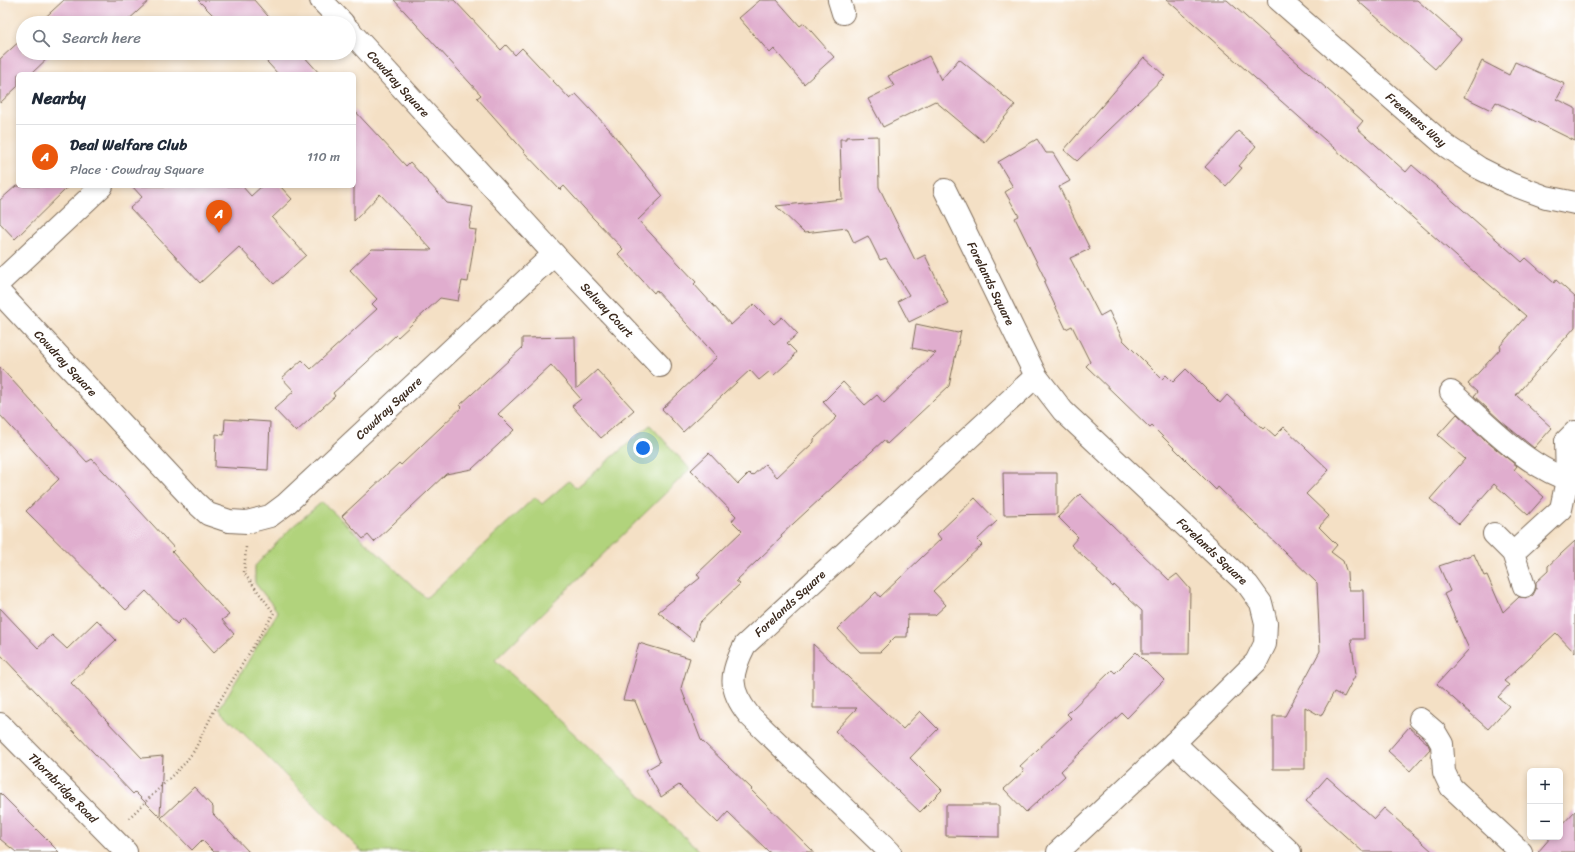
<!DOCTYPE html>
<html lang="en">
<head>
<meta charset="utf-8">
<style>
	:root { --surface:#fff; --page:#f6f6f7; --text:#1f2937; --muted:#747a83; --line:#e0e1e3; --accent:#ea580c }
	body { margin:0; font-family:Sriracha,sans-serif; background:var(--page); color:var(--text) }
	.controls { position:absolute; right:12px; bottom:12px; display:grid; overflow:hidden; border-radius:6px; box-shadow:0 2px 6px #0003 }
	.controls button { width:36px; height:36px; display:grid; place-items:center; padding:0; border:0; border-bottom:1px solid var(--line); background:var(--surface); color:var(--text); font:20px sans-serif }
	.you { position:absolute; left:643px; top:448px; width:14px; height:14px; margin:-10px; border:3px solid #fff; border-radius:50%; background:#1a73e8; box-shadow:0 0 0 6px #1a73e833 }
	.badge { display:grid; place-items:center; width:26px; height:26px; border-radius:50%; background:var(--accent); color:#fff; font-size:13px; font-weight:700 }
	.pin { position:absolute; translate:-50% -33px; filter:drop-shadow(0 1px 2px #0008) }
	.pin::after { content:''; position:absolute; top:21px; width:14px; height:12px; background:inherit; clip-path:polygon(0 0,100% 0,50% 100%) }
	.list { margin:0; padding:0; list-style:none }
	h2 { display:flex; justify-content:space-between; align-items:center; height:52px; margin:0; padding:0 16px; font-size:17px }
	h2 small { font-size:13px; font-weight:400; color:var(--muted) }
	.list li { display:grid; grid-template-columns:26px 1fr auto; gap:12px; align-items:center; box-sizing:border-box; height:64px; padding:0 16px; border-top:1px solid var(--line) }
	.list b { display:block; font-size:15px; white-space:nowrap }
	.list p { margin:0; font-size:13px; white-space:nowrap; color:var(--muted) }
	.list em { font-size:13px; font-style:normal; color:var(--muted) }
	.icon { flex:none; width:22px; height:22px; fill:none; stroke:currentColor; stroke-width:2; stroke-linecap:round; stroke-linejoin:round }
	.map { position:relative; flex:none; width:1575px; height:852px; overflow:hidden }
	.search { position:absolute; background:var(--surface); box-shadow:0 2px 6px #0003; left:16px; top:16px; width:340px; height:44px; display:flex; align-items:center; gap:10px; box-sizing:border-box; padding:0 14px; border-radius:22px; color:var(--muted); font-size:15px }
	.panel { position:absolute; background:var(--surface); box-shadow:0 2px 6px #0003; left:16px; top:72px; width:340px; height:116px; border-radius:6px }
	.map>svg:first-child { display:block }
	.green { fill:#b1d37b; stroke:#767e4c }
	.building { fill:#e0adce }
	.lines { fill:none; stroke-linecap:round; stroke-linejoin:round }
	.minor-casing { stroke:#7c6a58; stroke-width:24 }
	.path { stroke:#7c6a58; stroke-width:2.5; stroke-dasharray:1 3; stroke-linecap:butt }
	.minor { stroke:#fff; stroke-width:22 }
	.labels { text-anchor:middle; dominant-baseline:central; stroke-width:3; stroke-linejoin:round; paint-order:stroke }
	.street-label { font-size:12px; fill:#3b2a1e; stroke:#fff }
</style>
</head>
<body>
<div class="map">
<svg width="1575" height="852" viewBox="0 0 1575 852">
	<rect width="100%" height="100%" fill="#fff"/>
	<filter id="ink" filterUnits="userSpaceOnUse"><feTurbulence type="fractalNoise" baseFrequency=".025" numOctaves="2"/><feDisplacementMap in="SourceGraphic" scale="8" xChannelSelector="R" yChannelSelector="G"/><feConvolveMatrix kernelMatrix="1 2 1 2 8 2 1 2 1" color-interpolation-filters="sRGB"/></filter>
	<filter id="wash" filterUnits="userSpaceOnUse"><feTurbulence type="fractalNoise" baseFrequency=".012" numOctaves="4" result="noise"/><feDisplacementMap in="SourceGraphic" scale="16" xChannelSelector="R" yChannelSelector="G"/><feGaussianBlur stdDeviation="0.9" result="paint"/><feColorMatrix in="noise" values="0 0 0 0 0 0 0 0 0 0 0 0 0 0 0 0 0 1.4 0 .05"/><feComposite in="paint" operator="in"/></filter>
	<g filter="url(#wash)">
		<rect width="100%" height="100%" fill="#f4e0c5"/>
		<!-- green -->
		<path class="green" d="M 650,425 L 690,469 L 495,660 L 701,852 L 362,852 L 219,709 L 278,612 L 255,583 L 255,566 L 292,527 L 322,502 L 426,598 L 535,497 L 542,504 L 569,481 L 576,488 Z"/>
		<g id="blocks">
			<!-- building -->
			<g class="building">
				<path d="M 64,0 L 150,0 L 125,23 L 39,23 Z"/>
				<path d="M 198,0 L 254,0 L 274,23 L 221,23 Z"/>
				<path d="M 394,0 L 454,0 L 501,50 L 506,45 L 515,55 L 522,48 L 570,99 L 576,94 L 609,129 L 663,196 L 638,220 L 696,282 L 694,284 L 731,325 L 754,304 L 774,324 L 782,317 L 798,334 L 787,343 L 796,352 L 793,356 L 794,357 L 774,375 L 770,371 L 759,380 L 750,370 L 683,432 L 662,409 L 717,357 L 656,290 L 654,293 L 618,254 L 623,249 L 593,218 L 564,186 L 560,190 L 524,152 L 524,151 L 477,98 L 481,95 Z"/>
				<path d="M 760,0 L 777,0 L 800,26 L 804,23 L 834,57 L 804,84 L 774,49 L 770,53 L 739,18 Z"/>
				<path d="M 1167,0 L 1227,0 L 1363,121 L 1357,128 L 1406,172 L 1412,165 L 1522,262 L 1526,258 L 1554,283 L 1556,280 L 1575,297 L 1575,327 L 1516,395 L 1552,428 L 1534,448 L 1502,422 L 1474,396 L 1477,392 L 1468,384 L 1501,348 L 1500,346 L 1526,316 L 1484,280 L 1483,280 Z"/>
				<path d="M 1357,0 L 1417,0 L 1461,39 L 1435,69 Z"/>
				<path d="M 23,38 L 23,53 L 53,53 L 31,74 L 18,74 L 18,86 L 0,103 L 0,59 Z"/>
				<path d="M 259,53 L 301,53 L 320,74 L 278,74 Z"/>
				<path d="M 929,56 L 941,80 L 959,59 L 1015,105 L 984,142 L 935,101 L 883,127 L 868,99 L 894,86 L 888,76 Z"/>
				<path d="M 1144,57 L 1165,76 L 1077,161 L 1064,150 Z"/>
				<path d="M 1482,61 L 1509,75 L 1515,62 L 1565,84 L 1557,99 L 1575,108 L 1575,141 L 1496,102 L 1491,110 L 1464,97 Z"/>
				<path d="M 354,110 L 406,166 L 410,162 L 447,203 L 473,207 L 469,229 L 476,230 L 468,282 L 462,281 L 458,301 L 440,298 L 398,337 L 396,335 L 365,364 L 333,393 L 335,396 L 296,432 L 274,409 L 294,391 L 282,378 L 302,360 L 311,369 L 377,309 L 372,304 L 377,299 L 350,270 L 372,249 L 432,250 L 380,194 L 354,221 Z"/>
				<path d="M 1238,131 L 1256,146 L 1239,166 L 1242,168 L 1226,186 L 1205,167 Z"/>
				<path d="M 878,136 L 879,187 L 915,260 L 925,255 L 948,303 L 909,322 L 898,301 L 909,295 L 886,258 L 880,260 L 868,236 L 854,243 L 847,228 L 804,233 L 776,206 L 842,199 L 840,139 L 846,139 L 846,137 Z"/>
				<path d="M 1037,139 L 1046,153 L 1053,153 L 1070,181 L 1059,187 L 1090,249 L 1070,258 L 1100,316 L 1109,311 L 1123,340 L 1162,379 L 1166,375 L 1173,382 L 1186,369 L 1220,403 L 1227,395 L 1263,429 L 1265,427 L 1275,436 L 1284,427 L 1329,470 L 1306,494 L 1329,516 L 1319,527 L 1337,545 L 1331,552 L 1343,561 L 1347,573 L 1348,588 L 1349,588 L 1349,590 L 1363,590 L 1364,639 L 1351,639 L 1356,674 L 1344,697 L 1334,692 L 1321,716 L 1305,707 L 1305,769 L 1273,769 L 1273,716 L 1285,716 L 1320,651 L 1317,583 L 1218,487 L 1216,490 L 1152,426 L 1150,428 L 1086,366 L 1090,362 L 1072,326 L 1066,329 L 1044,282 L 1046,281 L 1015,218 L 1019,216 L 1005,192 L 1013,187 L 998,162 Z"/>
				<path d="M 16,186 L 69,186 L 15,239 L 0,223 L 0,200 Z"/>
				<path d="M 132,186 L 242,186 L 251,196 L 262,186 L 280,186 L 292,199 L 272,218 L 306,255 L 274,284 L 239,247 L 200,283 L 130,208 L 142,197 Z"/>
				<path d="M 916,324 L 958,333 L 961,330 L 949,386 L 887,444 L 884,440 L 781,535 L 782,537 L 736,581 L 740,584 L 699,623 L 694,641 L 658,612 L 700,578 L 697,574 L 742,531 L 732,521 L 736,516 L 691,470 L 709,453 L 738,484 L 749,473 L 752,476 L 765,464 L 777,477 L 814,442 L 814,439 L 837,417 L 823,402 L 843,382 L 865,405 L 877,395 L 884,403 L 936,353 L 912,348 Z"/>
				<path d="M 575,337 L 576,389 L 597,370 L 634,410 L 601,438 L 572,406 L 581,399 L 551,365 L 498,414 L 514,430 L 472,469 L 446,474 L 374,542 L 368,535 L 363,539 L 342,516 L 399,463 L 401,465 L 462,407 L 460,405 L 522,348 L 522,338 Z"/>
				<path d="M 0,367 L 87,462 L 92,459 L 128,498 L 175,549 L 172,552 L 229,615 L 222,620 L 234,634 L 214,652 L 183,618 L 177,624 L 146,591 L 126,610 L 26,511 L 59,479 L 0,415 Z"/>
				<path d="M 1457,414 L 1486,441 L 1517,466 L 1514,470 L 1544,497 L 1528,515 L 1494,484 L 1459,524 L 1430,499 L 1465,459 L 1438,435 Z"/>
				<path d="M 225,419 L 270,422 L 268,470 L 215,467 L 216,434 L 224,435 Z"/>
				<path d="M 1003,473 L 1057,473 L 1057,514 L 1004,515 Z"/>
				<path d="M 1080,494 L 1169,580 L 1177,574 L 1190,589 L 1189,654 L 1142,654 L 1142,611 L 1114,585 L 1113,587 L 1097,572 L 1098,570 L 1071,545 L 1078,537 L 1058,517 Z"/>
				<path d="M 975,498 L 997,521 L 977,540 L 982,545 L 933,591 L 946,605 L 935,615 L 908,615 L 907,637 L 895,637 L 880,652 L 860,652 L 838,629 L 876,592 L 880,597 L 941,539 L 937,534 Z"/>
				<path d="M 1575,541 L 1575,653 L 1556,633 L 1504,681 L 1509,685 L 1498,697 L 1509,706 L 1488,729 L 1437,684 L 1469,649 L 1444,594 L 1450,591 L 1439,566 L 1474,554 L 1484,576 L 1487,575 L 1503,612 L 1519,597 L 1528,598 L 1533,595 L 1536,589 L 1536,582 L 1548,571 L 1548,566 Z"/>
				<path d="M 0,608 L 38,648 L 52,635 L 67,649 L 97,620 L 116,640 L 71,683 L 142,758 L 163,756 L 160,817 L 135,792 L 133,794 L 0,654 Z"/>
				<path d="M 639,643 L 690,658 L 681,688 L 701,740 L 752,789 L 751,790 L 814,852 L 769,852 L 728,812 L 718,823 L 679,785 L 661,797 L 646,770 L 660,762 L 635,701 L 623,700 Z"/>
				<path d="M 813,644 L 903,729 L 920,711 L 938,729 L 910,758 L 942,790 L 920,812 L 835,731 L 857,708 L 813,708 Z"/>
				<path d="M 1136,652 L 1164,680 L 1127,718 L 1122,713 L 1061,771 L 1065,776 L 1026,812 L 1004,789 L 1024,771 L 1020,766 L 1071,718 L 1067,714 L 1112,670 L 1115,673 Z"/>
				<path d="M 1409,727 L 1428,744 L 1430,749 L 1410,771 L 1388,751 Z"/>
				<path d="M 1327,777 L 1374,819 L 1384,808 L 1433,852 L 1363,852 L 1306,801 Z"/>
				<path d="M 194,787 L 213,807 L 213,814 L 249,852 L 214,852 L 202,840 L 192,850 L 161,818 Z"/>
				<path d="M 0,793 L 59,852 L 16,852 L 0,839 Z"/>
				<path d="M 946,805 L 999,805 L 999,837 L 946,836 Z"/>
				<path d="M 1575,811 L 1575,852 L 1538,852 L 1551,837 L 1560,837 L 1560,827 Z"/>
			</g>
		</g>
	</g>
	<g filter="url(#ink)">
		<use href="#blocks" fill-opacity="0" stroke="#7c6a58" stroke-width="1"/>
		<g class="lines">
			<!-- minor casing -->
			<g class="minor-casing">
				<g id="minor">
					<path d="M 321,0 L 343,23"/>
					<path d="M 839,0 L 843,13"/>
					<path id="s1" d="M 1279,0 L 1446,146 L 1479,168 L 1511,184 L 1546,197 L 1575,203"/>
					<path id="s2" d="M 349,30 L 554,254 L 660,366"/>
					<path id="s3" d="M 945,190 L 1036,376 L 1063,411 L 1248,585 L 1261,603 L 1266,623 L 1265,644 L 1256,662 L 1174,743 L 1058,852"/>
					<path d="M 0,282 L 102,186"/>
					<path id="s4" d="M 0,293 L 194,501 L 208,514 L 229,521 L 247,522 L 270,516 L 286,504 L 554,254"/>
					<path d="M 1451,392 C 1487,424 1528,469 1575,482"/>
					<path d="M 1494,534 L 1513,553 L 1524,586"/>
					<path d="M 1513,553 L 1561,509 L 1567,480 L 1566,441 L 1575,432"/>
					<path d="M 1420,719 L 1435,732 L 1442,744 L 1444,772 L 1451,787 L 1521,852"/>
					<path id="s5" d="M 0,724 L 126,852"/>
					<path d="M 1174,743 L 1290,852"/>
					<path id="s6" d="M 890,852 L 749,715 C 728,689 730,674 745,645 L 1036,376"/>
				</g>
			</g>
			<!-- path -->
			<path class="path" d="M 129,818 L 184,764 L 194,751 L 217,705 L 274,613 L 244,573 L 246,547"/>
			<!-- minor -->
			<use href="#minor" class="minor"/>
		</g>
	</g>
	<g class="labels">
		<!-- street labels -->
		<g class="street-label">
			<text stroke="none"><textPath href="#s2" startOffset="73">Cowdray Square</textPath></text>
			<text stroke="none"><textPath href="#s1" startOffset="182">Freemens Way</textPath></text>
			<text stroke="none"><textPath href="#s3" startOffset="104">Forelands Square</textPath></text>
			<text stroke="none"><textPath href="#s2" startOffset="381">Selway Court</textPath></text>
			<text stroke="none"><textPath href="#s4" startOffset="96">Cowdray Square</textPath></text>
			<text stroke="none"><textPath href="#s4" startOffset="528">Cowdray Square</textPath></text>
			<text stroke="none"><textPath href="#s3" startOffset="456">Forelands Square</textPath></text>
			<text stroke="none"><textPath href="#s6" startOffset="334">Forelands Square</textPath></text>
			<text stroke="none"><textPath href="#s5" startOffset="90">Thornbridge Road</textPath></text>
		</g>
	</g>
</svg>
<div class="controls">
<button>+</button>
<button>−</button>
</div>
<div class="you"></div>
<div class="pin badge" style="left:219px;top:233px">A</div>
<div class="search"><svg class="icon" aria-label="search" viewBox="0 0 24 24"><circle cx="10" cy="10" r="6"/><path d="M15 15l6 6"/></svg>Search here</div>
<section class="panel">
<h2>Nearby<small></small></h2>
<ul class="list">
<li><span class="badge">A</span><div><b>Deal Welfare Club</b><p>Place · Cowdray Square</p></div><em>110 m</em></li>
</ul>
</section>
</div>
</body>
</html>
